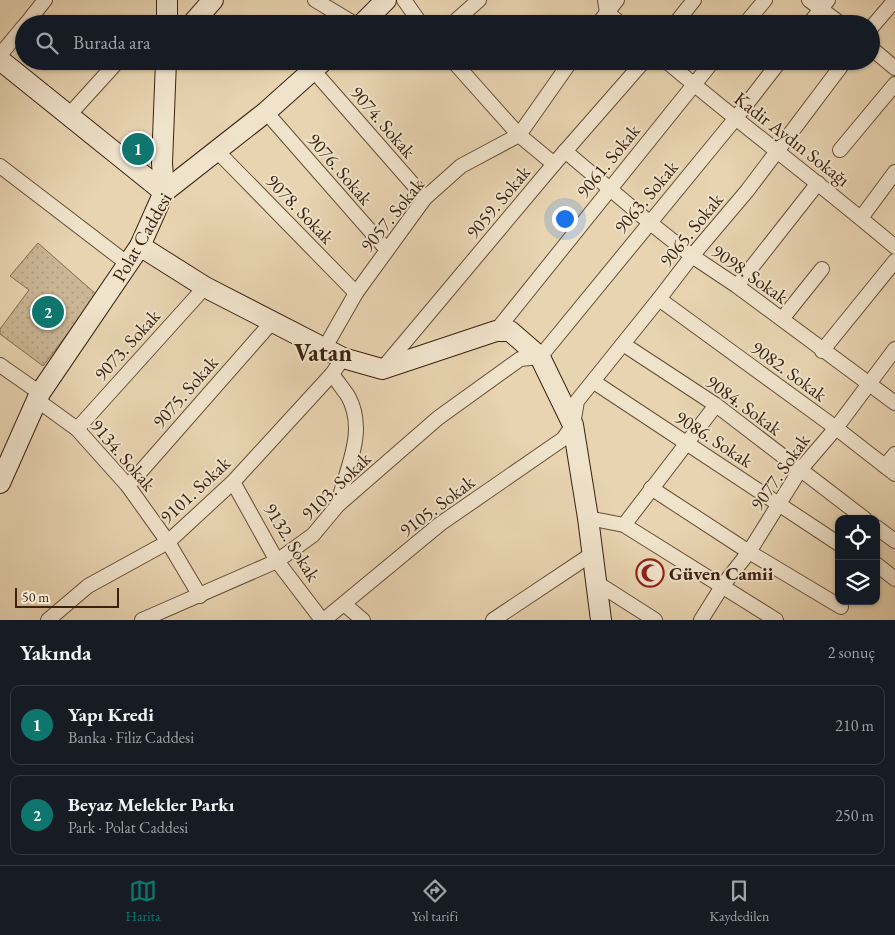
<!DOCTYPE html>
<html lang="tr">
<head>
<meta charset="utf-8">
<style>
	:root { --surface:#171b24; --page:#242831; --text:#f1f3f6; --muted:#9ea1a6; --line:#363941; --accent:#0f766e }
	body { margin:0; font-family:"EB Garamond",serif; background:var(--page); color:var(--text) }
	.controls { position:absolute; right:15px; bottom:15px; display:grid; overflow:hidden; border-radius:10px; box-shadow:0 1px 4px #0004 }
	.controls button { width:45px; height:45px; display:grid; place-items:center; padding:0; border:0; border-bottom:1px solid var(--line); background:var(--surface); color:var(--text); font:25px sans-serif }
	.scale { position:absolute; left:15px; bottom:12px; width:104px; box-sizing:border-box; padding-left:5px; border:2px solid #3a220f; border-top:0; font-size:14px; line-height:18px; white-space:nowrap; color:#3a220f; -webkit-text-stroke:4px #f0e3cc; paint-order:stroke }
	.you { position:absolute; left:564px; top:218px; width:18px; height:18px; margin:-12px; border:4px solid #fff; border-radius:50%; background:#1a73e8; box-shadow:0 0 0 8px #1a73e833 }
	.badge { display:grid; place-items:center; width:32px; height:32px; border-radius:50%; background:var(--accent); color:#fff; font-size:16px; font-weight:700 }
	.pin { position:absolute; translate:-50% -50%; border:2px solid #fff; box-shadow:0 1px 5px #0006 }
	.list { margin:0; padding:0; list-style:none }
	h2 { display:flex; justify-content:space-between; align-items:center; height:65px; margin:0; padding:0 20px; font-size:21px }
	h2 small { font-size:16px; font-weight:400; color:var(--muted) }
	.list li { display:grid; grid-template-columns:32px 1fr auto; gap:15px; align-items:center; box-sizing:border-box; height:80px; margin:0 10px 10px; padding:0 10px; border:1px solid var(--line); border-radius:10px }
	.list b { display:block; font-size:19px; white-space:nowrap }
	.list p { margin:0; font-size:16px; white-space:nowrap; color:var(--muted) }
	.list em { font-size:16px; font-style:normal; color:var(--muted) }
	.icon { flex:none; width:28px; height:28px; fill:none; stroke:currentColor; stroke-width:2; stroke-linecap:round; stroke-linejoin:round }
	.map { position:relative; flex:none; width:895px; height:620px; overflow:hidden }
	.search { position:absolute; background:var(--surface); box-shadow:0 1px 4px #0004; left:15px; right:15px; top:15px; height:55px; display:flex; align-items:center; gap:12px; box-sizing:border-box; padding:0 18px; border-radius:28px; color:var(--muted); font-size:19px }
	.sheet { height:245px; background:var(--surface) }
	nav { display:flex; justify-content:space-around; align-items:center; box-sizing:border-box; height:70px; border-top:1px solid var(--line); background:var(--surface); font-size:14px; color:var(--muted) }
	nav a { display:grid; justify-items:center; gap:2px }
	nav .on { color:var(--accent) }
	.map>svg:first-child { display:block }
	.grass { fill:url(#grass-dots); stroke:#826c52 }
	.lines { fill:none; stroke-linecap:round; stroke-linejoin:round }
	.street-casing { stroke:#664e38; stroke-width:16 }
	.secondary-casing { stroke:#3a220f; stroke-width:22 }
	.street { stroke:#f0e3cc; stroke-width:14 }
	.secondary { stroke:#f0e3cc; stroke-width:20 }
	.labels { text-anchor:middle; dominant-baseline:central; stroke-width:4; stroke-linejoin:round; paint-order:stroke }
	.street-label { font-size:19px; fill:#3a220f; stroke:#f0e3cc }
	.poi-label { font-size:19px; font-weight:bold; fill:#3a220f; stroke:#f0e3cc; text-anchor:start }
	.district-label { font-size:24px; font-weight:bold; fill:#3a220f; stroke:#f0e3cc }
</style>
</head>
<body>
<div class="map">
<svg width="895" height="620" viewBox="0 0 895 620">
	<defs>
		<pattern id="grass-dots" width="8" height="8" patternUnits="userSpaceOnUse" patternTransform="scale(1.25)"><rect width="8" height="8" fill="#cab695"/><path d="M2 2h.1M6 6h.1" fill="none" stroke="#ae9c7f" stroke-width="1.8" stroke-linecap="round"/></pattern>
	</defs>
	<rect width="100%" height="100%" fill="#e8d4b1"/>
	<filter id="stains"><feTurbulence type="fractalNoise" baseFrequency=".004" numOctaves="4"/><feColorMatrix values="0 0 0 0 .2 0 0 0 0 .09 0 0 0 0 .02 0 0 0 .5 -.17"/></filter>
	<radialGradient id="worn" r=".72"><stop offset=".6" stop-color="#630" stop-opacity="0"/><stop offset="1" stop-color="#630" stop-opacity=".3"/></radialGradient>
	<!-- grass -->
	<path class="grass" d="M 38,243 L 97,295 L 43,366 L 0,334 L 0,329 L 29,290 L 10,276 Z"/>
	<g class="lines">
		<!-- street casing -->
		<g class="street-casing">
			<g id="street">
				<path d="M 315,0 L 355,24"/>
				<path d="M 404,0 L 421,24"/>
				<path d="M 605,0 L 607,12 L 621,24"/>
				<path d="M 809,0 L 841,24"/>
				<path d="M 26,24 L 45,0"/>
				<path d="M 452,24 L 479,0"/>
				<path d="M 598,24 L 617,0"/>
				<path d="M 675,24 L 694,0"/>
				<path d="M 745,24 L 765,0"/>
				<path d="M 809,24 L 828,0"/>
				<path d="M 871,28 L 895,0"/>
				<path d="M 871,48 L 895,68"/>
				<path d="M 0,55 L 24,26"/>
				<path d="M 453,61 L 519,135 L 554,164"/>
				<path d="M 666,61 C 741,125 820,183 895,247"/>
				<path d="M 313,70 L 425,198"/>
				<path d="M 266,112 L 387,250"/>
				<path d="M 69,115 L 118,61"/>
				<path d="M 840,150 L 895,84"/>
				<path d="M 217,151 L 356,293"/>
				<path d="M 565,151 L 649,222 L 692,256 L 737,286 L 895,403"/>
				<path d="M 0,166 L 128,264"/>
				<path d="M 861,218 L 895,172"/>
				<path d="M 737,286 L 818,183"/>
				<path d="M 659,299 L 836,428 L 895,474"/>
				<path d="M 782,319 L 822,269"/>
				<path d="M 496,331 L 713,61"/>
				<path d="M 623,344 L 716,405 L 865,519"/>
				<path d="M 324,349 L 356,293 L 425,198 L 461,166 L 519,135 L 571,61"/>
				<path d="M 822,351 L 895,261"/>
				<path d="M 0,365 L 40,393"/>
				<path d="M 383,368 L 554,164 L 644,61"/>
				<path d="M 332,374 C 337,381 343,389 348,396 C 368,432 345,470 338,505"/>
				<path d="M 594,382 L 839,544"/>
				<path d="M 37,400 L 77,429 L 128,486 L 168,542 L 200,596"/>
				<path d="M 77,429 L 205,287"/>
				<path d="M 885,466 L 895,454"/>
				<path d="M 233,482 L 277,561 L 322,620"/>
				<path d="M 128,486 L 272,322"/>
				<path d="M 651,488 L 749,552 L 841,607"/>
				<path d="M 588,518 L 624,525 L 776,620"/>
				<path d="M 624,525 L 716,405"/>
				<path d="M 876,527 L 895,541"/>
				<path d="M 876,564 L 895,579"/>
				<path d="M 597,583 L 655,620"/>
				<path d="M 344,604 L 363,620"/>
				<path d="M 48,620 L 88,586 L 168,542 L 233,482 L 332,374 L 343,358"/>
				<path d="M 142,620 L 277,561 L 313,535 L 338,505 L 438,418 L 520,359 L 540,357 L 735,119 L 780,61"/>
				<path d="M 324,620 L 440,524 L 563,439 L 573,425 L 577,401 L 659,299 L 692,256 L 747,191 L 845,61"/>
				<path d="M 493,620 L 592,554"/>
				<path d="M 701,620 L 723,585 L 749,552 L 800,470 L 836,428 L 895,349"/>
			</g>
		</g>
		<!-- secondary casing -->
		<g class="secondary-casing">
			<g id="secondary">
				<path d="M 167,0 L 167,24"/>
				<path d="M 192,24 L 213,0"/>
				<path d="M 362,24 L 386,0"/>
				<path d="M 0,60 L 164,192"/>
				<path d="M 164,192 L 162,163 L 166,61"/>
				<path d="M 140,246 L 205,287 L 343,358 L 382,369 L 496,331 L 510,331 L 540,357 L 573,425 L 588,518 L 601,620"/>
				<path d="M 0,483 L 40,393 L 140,246 L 164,192 L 266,112 L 323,61"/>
			</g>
		</g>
		<!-- street -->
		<use href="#street" class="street"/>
		<!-- secondary -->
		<use href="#secondary" class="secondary"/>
	</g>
	<!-- icons -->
	<defs>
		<g id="mosque-ring" transform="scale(1.4375)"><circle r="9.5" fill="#f0e3cc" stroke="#8f2418" stroke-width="1.5"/><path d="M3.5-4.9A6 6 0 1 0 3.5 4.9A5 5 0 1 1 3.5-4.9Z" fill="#8f2418"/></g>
	</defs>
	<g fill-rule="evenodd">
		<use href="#mosque-ring" x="650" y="573"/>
	</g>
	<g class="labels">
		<!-- street labels -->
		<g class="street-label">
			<text transform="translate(383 122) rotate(49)">9074. Sokak</text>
			<text transform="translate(792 139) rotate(38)">Kadir Aydın Sokağı</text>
			<text transform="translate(608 161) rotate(-51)">9061. Sokak</text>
			<text transform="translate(340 169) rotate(49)">9076. Sokak</text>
			<text transform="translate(646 197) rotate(-50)">9063. Sokak</text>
			<text transform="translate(498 202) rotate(-50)">9059. Sokak</text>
			<text transform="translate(300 209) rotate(46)">9078. Sokak</text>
			<text transform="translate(392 215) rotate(-51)">9057. Sokak</text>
			<text transform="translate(691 230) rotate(-51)">9065. Sokak</text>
			<text transform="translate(142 237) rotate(-60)">Polat Caddesi</text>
			<text transform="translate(750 274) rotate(35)">9098. Sokak</text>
			<text transform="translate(127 345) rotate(-48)">9073. Sokak</text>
			<text transform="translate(789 371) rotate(36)">9082. Sokak</text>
			<text transform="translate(185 392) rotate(-49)">9075. Sokak</text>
			<text transform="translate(744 405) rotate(36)">9084. Sokak</text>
			<text transform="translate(714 439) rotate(33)">9086. Sokak</text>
			<text transform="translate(123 455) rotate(49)">9134. Sokak</text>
			<text transform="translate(780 472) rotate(-55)">9077. Sokak</text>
			<text transform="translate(336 486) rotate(-44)">9103. Sokak</text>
			<text transform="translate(195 490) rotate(-43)">9101. Sokak</text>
			<text transform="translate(437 506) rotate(-37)">9105. Sokak</text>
			<text transform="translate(292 542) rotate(58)">9132. Sokak</text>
		</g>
		<!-- poi labels -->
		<g class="poi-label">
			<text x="669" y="573">Güven Camii</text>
		</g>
		<!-- district labels -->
		<g class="district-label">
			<text x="323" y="352">Vatan</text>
		</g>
	</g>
	<rect width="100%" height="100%" filter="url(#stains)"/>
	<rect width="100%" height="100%" fill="url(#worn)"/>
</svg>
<div class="controls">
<button><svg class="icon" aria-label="locate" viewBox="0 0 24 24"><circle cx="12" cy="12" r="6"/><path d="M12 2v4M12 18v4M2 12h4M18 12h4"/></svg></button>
<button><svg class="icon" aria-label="layers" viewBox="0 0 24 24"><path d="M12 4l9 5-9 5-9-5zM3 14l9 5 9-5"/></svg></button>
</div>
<div class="scale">50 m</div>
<div class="you"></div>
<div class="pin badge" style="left:138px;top:149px">1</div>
<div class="pin badge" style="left:48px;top:312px">2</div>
<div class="search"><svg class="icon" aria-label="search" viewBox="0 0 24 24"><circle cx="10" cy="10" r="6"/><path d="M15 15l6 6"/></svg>Burada ara</div>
</div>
<section class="sheet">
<h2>Yakında<small>2 sonuç</small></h2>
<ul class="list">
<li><span class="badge">1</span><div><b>Yapı Kredi</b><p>Banka · Filiz Caddesi</p></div><em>210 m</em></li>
<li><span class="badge">2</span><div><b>Beyaz Melekler Parkı</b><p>Park · Polat Caddesi</p></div><em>250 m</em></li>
</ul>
</section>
<nav>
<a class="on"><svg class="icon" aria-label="map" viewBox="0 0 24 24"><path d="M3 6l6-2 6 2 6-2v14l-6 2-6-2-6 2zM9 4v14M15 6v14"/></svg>Harita</a>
<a><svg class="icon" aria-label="directions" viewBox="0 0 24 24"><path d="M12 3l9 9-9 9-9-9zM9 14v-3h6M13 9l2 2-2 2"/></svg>Yol tarifi</a>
<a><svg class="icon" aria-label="saved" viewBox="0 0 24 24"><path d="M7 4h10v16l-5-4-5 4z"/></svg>Kaydedilen</a>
</nav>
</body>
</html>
